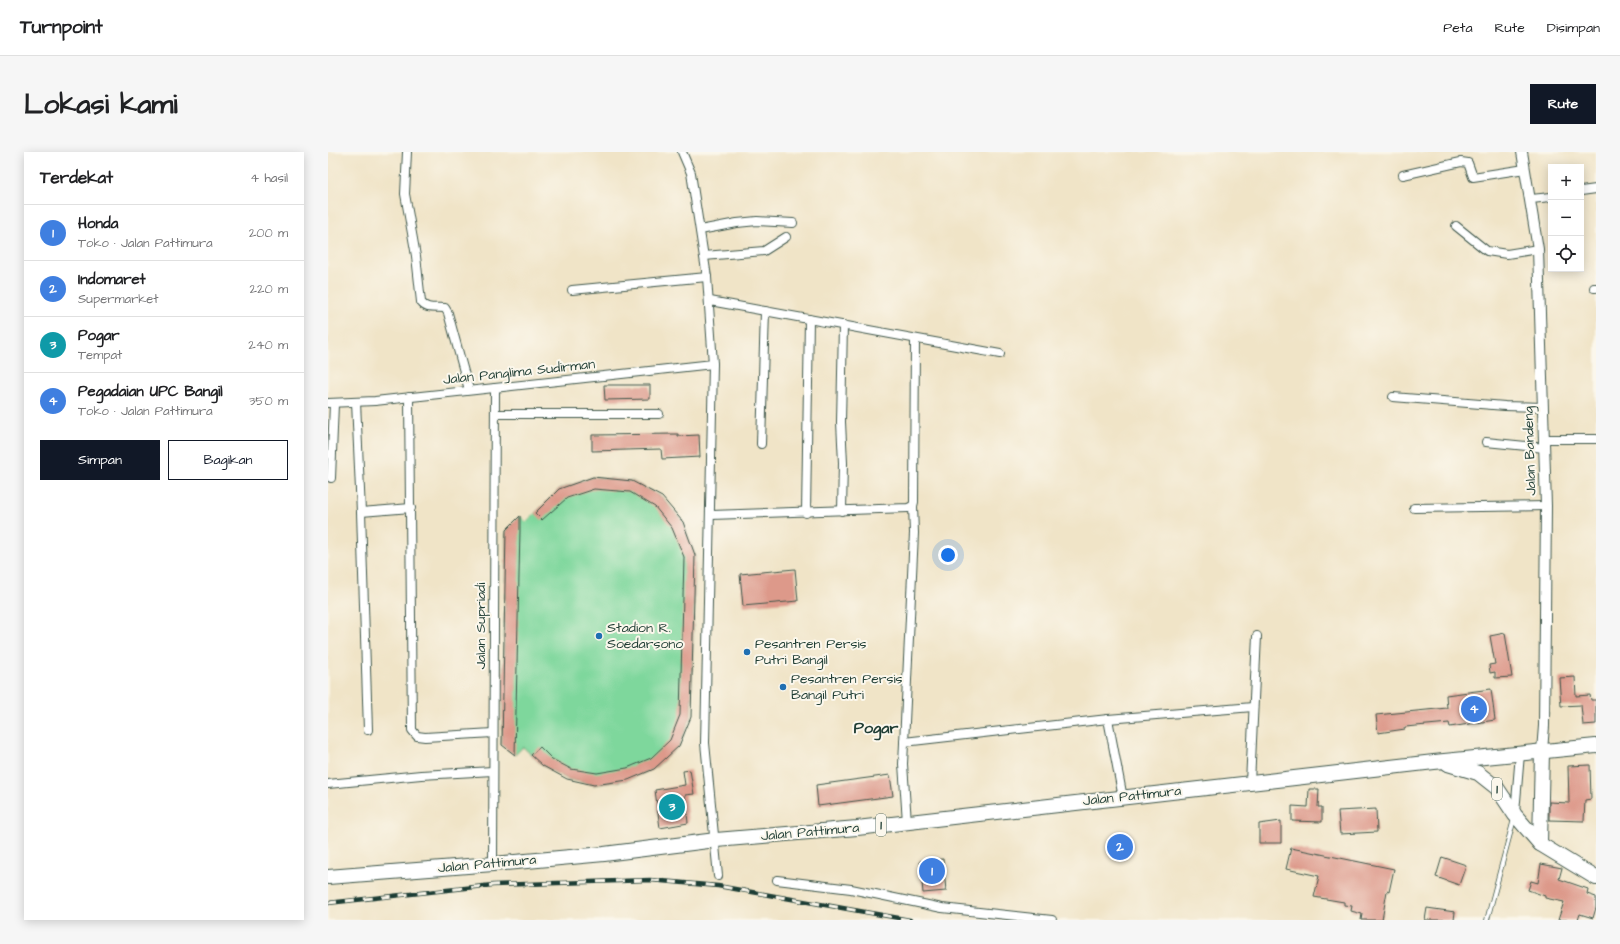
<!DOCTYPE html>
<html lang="id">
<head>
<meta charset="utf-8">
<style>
	:root { --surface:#fff; --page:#f6f6f6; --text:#202124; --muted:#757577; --line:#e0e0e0; --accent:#111827 }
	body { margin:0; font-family:"Architects Daughter",sans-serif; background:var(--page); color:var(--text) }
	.controls { position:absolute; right:12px; top:12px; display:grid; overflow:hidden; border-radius:0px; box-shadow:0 2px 10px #0003 }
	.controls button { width:36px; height:36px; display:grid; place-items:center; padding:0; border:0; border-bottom:1px solid var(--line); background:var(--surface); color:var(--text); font:20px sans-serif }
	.you { position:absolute; left:620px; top:403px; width:14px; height:14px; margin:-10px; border:3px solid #fff; border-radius:50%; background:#1a73e8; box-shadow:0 0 0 6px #1a73e833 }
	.badge { display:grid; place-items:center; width:26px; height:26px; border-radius:50%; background:var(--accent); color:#fff; font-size:13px; font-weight:700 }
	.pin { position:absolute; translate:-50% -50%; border:2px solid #fff; box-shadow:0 1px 4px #0006 }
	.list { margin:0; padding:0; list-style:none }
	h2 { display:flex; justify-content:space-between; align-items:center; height:52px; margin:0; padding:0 16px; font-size:17px }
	h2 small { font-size:13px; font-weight:400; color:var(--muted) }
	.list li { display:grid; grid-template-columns:26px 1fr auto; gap:12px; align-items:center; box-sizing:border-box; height:56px; padding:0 16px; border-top:1px solid var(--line) }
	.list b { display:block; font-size:15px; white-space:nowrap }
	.list p { margin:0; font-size:13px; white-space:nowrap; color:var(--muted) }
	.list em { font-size:13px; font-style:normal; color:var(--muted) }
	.actions { display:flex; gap:8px; padding:12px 16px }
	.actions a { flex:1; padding:9px 0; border:1px solid var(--accent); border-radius:0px; text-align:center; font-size:14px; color:var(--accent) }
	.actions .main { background:var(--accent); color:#fff }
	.icon { flex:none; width:22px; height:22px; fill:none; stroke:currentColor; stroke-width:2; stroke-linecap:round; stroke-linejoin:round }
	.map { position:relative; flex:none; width:1268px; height:768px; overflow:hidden; border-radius:0px }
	header { display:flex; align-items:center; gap:24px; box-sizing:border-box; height:56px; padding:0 20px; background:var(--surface); border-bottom:1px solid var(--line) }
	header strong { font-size:19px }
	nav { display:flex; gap:22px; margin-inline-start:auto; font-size:14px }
	.intro { display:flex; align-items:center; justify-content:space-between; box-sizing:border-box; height:96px; padding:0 24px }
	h1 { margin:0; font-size:28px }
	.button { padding:10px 18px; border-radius:0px; background:var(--accent); color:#fff; font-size:14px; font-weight:700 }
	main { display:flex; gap:24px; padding:0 24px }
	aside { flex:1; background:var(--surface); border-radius:0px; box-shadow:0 2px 10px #0003 }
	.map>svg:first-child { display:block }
	.green { fill:#7ed79c; stroke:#4e8a68 }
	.building { fill:#dd998a }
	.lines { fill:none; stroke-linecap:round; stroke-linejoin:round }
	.service-casing { stroke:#3e564a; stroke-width:5.5 }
	.minor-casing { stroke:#3e564a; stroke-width:10 }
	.tertiary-casing { stroke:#3e564a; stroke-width:12 }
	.trunk-casing { stroke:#3e564a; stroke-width:16 }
	.service { stroke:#fff; stroke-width:4 }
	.minor { stroke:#fff; stroke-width:8 }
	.tertiary { stroke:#fff; stroke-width:10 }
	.trunk { stroke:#fff; stroke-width:14 }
	.rail-casing { stroke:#1f3d34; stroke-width:4.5 }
	.rail { stroke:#fbf7ec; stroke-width:3; stroke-dasharray:9; stroke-linecap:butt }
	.poi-dot { fill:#1f6fb2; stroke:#fbf7ec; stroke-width:1.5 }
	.labels { text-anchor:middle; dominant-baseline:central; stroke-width:4; stroke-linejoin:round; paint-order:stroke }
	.shield { fill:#fbf7ec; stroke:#61756b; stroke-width:1 }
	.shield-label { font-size:13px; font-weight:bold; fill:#1f3d34 }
	.street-label { font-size:14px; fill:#1f3d34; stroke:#fbf7ec }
	.poi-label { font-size:14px; fill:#1f3d34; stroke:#fbf7ec; text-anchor:start }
	.quarter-label { font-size:16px; font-weight:bold; fill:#1f3d34; stroke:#fbf7ec }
</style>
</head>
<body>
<header>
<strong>Turnpoint</strong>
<nav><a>Peta</a><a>Rute</a><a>Disimpan</a></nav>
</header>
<div class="intro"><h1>Lokasi kami</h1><a class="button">Rute</a></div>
<main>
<aside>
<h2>Terdekat<small>4 hasil</small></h2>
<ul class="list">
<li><span class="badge" style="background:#3f7fe0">1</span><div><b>Honda</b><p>Toko · Jalan Pattimura</p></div><em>200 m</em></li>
<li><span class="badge" style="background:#3f7fe0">2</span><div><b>Indomaret</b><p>Supermarket</p></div><em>220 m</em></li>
<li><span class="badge" style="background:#0f9aa8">3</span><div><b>Pogar</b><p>Tempat</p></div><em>240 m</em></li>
<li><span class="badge" style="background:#3f7fe0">4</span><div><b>Pegadaian UPC Bangil</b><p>Toko · Jalan Pattimura</p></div><em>350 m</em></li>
</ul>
<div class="actions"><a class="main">Simpan</a><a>Bagikan</a></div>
</aside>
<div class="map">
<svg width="1268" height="768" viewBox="0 0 1268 768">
	<rect width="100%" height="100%" fill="#fbf7ec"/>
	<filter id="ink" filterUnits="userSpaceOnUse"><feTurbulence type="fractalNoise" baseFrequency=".025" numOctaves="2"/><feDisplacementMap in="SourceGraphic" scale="8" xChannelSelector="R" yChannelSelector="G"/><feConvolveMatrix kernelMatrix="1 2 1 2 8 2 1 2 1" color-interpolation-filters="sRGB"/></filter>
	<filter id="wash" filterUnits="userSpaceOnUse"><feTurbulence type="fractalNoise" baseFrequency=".012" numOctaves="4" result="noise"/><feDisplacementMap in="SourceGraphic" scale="16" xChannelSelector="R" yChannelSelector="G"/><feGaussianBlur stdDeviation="0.9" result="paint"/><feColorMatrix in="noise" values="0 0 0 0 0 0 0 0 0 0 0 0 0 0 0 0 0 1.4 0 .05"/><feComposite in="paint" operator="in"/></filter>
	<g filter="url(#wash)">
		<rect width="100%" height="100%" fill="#f0e4c7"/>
		<!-- green -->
		<path class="green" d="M 265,325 L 304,329 L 334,345 L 355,370 L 367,403 L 363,565 L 351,594 L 326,617 L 300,628 L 266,633 L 239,627 L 215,614 L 195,595 L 187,603 L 174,593 L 178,378 L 192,364 L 198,370 L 231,337 Z"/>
		<g id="blocks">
			<!-- building -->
			<g class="building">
				<path d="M 276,233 L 322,233 L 322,247 L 277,248 Z"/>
				<path d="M 350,282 L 350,284 L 371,283 L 372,305 L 334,307 L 333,297 L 264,299 L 264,283 Z"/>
				<path d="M 265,325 L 304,329 L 334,345 L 355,370 L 367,403 L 363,565 L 351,594 L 326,617 L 300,628 L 266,633 L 239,627 L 215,614 L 203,603 L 212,595 L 224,607 L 243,617 L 269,621 L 299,616 L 323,606 L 342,588 L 352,563 L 356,405 L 344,376 L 327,355 L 302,340 L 266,337 L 239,346 L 214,368 L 207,361 L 231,337 Z"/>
				<path d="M 192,364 L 192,378 L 187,603 L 174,593 L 178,378 Z"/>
				<path d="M 467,417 L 470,449 L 415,454 L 412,422 Z"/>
				<path d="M 1177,481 L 1184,525 L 1167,526 L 1167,520 L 1162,521 L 1161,513 L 1167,512 L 1162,484 Z"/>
				<path d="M 1247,525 L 1248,544 L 1262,543 L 1263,548 L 1268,548 L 1268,572 L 1255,573 L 1253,553 L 1233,554 L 1231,526 Z"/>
				<path d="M 1163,537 L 1167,568 L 1122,575 L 1121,571 L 1077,575 L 1077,577 L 1050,581 L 1048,563 L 1119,556 L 1118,543 Z"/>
				<path d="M 1262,613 L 1263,647 L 1257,648 L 1256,669 L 1221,668 L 1221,650 L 1241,651 L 1240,614 Z"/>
				<path d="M 362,618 L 366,642 L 357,643 L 360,671 L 332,676 L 327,638 L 357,633 L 355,619 Z"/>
				<path d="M 562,623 L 565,644 L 490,654 L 488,633 Z"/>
				<path d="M 981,637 L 991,637 L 990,655 L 994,655 L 994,670 L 964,669 L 964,654 L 980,655 Z"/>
				<path d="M 1048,657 L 1049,680 L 1012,682 L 1010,659 Z"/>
				<path d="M 953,669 L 953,691 L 931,691 L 931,672 Z"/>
				<path d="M 963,696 L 1066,717 L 1061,740 L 1059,739 L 1054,768 L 1033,768 L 1034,762 L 1023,759 L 1024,754 L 1016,753 L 1016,750 L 986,745 L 991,724 L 958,717 Z"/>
				<path d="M 1114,705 L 1138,713 L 1131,733 L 1108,725 Z"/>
				<path d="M 615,707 L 618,739 L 595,741 L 592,709 Z"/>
				<path d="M 1213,712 L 1234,716 L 1231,727 L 1260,737 L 1259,742 L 1268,745 L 1268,756 L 1265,766 L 1252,762 L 1250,768 L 1230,768 L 1236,750 L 1217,746 L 1217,744 L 1200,738 L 1203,729 L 1210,731 Z"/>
				<path d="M 1099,756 L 1127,760 L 1126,768 L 1097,768 Z"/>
			</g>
		</g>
	</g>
	<g filter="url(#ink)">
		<use href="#blocks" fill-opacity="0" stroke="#3e564a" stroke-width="1"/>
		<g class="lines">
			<!-- service casing -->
			<g class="service-casing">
				<path id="service" d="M 1159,768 L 1186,667"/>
			</g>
			<!-- minor casing -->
			<g class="minor-casing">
				<g id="minor">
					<path d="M 79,0 L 77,42 L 88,104 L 93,150 C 98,158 108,155 117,156 L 120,161 L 141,238"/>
					<path d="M 354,0 L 363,21 L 379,125 L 385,212 L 377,591 L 390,724"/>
					<path d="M 1075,23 L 1133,10 L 1140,11 L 1145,25 L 1197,17"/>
					<path d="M 1253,39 L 1268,37"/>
					<path d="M 1203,47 L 1223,45"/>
					<path d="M 1128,74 L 1159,99 L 1179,102 L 1210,97"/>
					<path d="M 372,78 L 409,71 L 429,69 L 465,71"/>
					<path d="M 376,104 L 436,99 L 458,85"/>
					<path d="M 1266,136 L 1268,136"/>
					<path d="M 244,138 L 379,125"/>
					<path d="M 382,149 L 672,202"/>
					<path d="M 81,245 L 84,578 L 89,584 L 97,585 L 165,581"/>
					<path d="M 1065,245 L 1177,254 L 1215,255"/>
					<path d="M 28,250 L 33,360 L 40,578"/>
					<path d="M 0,251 L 47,249 L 385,212"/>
					<path d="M 167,262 L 331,262"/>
					<path d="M 1216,287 L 1268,287"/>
					<path d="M 1158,290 L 1217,296"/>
					<path d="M 433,292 L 437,159"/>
					<path d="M 3,326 L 6,252"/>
					<path d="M 1086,356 L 1218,354"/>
					<path d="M 514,359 L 515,311 L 513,270 L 515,173"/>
					<path d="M 33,360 L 83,356"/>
					<path d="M 478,361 L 481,167"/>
					<path d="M 383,363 L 580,356 L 585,354"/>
					<path d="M 780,567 L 795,646"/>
					<path d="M 576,590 L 780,567 L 925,555"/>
					<path d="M 922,631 L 929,484"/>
					<path d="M 0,632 L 93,623 L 165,619"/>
					<path d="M 1187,661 L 1192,602"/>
					<path d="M 579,670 L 575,612 L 586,381 L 585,354 L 586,350 L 587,187"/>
					<path d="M 165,712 L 167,236"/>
					<path d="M 449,728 L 523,737 L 614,756 L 724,768"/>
				</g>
			</g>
			<!-- tertiary casing -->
			<g class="tertiary-casing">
				<path id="tertiary" d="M 1194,0 L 1210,97 L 1218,354 L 1216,574 L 1214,599"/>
			</g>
			<!-- trunk casing -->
			<g class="trunk-casing">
				<g id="trunk">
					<path d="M 1120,612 L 1150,621 L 1169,636 L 1187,663 L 1212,692 L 1268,726"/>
					<path d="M 1212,692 L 1214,599"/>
					<path d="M 0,725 L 165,712 L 276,702 L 388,688 L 529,676 L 1106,610 L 1268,594"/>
				</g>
			</g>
			<!-- service -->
			<use href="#service" class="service"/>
			<!-- minor -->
			<use href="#minor" class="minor"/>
			<!-- tertiary -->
			<use href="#tertiary" class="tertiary"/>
			<!-- trunk -->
			<use href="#trunk" class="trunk"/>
			<!-- rail casing -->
			<g class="rail-casing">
				<path id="rail" d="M 0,751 L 165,733 L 322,728 L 390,734 L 582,768"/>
			</g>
			<!-- rail -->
			<use href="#rail" class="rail"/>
		</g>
	</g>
	<!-- markers -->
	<g class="poi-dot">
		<circle cx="271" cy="484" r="4"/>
		<circle cx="419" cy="500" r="4"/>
		<circle cx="455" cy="535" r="4"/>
	</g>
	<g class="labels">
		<!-- shield labels -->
		<g class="shield">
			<rect x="1164" y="626" width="10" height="22" rx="3"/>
			<rect x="548" y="662" width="10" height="22" rx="3"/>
		</g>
		<g class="shield-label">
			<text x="1169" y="637">1</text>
			<text x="553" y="673">1</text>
		</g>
		<!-- street labels -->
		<g class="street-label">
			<text transform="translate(191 220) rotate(-6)">Jalan Panglima Sudirman</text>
			<text transform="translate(1202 299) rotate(-92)">Jalan Bandeng</text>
			<text transform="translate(153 474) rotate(-90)">Jalan Supriadi</text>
			<text transform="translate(804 644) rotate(-6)">Jalan Pattimura</text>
			<text transform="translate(482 680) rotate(-5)">Jalan Pattimura</text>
			<text transform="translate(159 712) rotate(-5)">Jalan Pattimura</text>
		</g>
		<!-- poi labels -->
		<g class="poi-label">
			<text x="279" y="476">Stadion R.<tspan x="279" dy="16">Soedarsono</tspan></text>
			<text x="427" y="492">Pesantren Persis<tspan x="427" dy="16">Putri Bangil</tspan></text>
			<text x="463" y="527">Pesantren Persis<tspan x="463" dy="16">Bangil Putri</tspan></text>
		</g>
		<!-- quarter labels -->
		<g class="quarter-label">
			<text x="548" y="576">Pogar</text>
		</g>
	</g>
</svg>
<div class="controls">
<button>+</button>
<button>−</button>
<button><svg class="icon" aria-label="locate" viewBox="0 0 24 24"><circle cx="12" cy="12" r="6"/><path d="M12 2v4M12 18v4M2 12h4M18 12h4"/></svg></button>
</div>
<div class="you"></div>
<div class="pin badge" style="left:604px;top:719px;background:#3f7fe0">1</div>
<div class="pin badge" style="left:792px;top:695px;background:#3f7fe0">2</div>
<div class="pin badge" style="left:344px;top:655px;background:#0f9aa8">3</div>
<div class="pin badge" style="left:1146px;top:557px;background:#3f7fe0">4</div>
</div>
</main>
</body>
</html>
